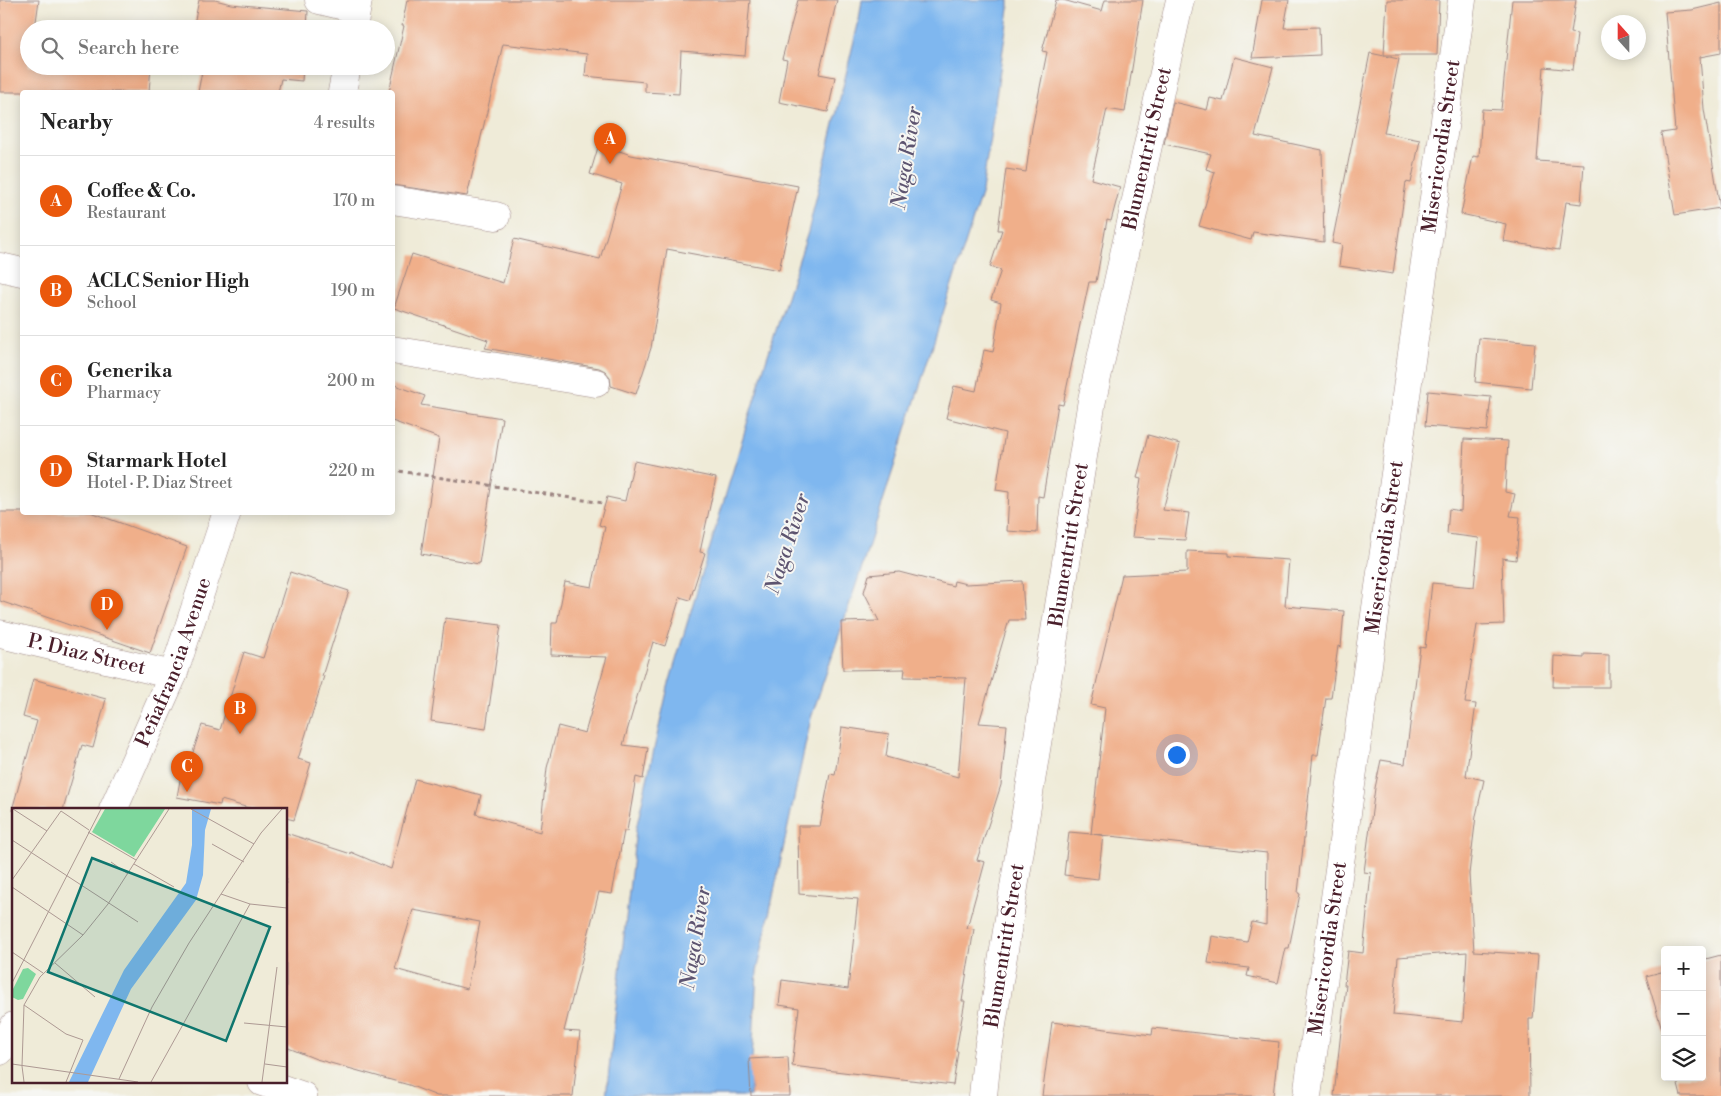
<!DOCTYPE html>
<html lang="en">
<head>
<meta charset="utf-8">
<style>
	:root { --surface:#fff; --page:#f2f2f2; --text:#222; --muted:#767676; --line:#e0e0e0; --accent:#ea580c }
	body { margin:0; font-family:"Libre Bodoni",serif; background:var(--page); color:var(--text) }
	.controls { position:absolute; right:15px; bottom:15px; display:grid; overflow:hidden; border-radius:5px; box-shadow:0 2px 12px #0003 }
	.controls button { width:45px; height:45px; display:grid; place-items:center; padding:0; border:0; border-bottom:1px solid var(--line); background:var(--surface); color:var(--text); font:25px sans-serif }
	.compass { position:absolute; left:1601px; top:15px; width:45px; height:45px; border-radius:50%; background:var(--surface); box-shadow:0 2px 12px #0003; rotate:339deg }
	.you { position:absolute; left:1176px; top:754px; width:18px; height:18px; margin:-12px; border:4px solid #fff; border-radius:50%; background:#1a73e8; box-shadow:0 0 0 8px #1a73e833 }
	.badge { display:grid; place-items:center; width:32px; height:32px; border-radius:50%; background:var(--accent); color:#fff; font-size:16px; font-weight:700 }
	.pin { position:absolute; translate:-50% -41px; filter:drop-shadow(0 1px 2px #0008) }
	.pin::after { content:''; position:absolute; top:26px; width:18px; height:15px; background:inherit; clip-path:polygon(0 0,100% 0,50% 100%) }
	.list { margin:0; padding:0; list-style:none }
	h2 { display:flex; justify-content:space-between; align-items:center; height:65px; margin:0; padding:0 20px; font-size:21px }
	h2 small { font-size:16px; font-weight:400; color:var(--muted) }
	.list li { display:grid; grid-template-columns:32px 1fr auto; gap:15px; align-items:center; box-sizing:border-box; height:90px; padding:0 20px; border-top:1px solid var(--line) }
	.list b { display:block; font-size:19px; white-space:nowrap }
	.list p { margin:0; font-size:16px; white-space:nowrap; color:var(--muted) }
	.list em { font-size:16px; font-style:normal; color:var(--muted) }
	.icon { flex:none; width:28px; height:28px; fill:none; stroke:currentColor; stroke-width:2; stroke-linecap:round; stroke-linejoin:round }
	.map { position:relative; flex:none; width:1721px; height:1096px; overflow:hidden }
	.search { position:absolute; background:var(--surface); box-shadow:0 2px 12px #0003; left:20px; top:20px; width:375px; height:55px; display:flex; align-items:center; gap:12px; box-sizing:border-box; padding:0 18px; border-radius:28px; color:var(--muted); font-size:19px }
	.panel { position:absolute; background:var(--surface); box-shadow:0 2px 12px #0003; left:20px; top:90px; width:375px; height:425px; border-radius:5px }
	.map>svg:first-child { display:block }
	.water { fill:#7fb7ef; stroke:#646b8d }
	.building { fill:#f0af8a; fill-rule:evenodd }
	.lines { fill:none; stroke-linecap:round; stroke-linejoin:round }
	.minor-casing { stroke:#9c8582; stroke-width:29 }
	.major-casing { stroke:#9c8582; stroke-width:29 }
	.path { stroke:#9c8582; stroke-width:3; stroke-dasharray:4 4; stroke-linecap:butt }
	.minor { stroke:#fff; stroke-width:28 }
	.major { stroke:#fff; stroke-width:28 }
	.labels { text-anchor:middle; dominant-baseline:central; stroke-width:4; stroke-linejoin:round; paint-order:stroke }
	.street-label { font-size:20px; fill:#4a1f2b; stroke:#f6f6f2 }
	.water-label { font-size:21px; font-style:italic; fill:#5d5470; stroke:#f6f6f2 }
	.inset-road { fill:none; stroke:#ad9993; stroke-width:1 }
	.view { fill:#0f766e; fill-opacity:0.15; stroke:#0f766e; stroke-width:2.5 }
	.inset-edge { fill:none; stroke:#4a1f2b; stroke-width:2.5 }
</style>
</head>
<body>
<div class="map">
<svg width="1721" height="1096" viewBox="0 0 1721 1096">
	<rect width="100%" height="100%" fill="#f6f6f2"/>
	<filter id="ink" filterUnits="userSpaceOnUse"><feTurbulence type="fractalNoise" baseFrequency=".02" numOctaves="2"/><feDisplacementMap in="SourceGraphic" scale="10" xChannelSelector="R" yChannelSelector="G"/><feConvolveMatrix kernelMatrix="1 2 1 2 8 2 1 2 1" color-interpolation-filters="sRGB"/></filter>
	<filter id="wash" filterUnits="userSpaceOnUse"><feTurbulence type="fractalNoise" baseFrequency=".0096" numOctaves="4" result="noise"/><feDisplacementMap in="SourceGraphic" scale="20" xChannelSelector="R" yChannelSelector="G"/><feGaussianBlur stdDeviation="1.12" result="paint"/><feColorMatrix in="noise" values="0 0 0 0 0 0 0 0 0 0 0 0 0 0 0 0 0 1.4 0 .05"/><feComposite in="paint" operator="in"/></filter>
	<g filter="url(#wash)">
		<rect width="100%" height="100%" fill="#efebd8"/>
		<!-- water -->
		<path class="water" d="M 862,0 L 1009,0 L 1009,9 L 982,191 L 861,570 L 811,718 L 757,972 L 750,1096 L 606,1096 L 636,829 L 668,687 L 764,367 L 808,232 L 859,20 Z"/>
		<g id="blocks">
			<!-- building -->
			<g class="building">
				<path d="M 0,0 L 39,0 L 35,29 L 29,29 L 29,66 L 151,66 L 149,92 L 0,92 Z"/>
				<path d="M 199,0 L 215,0 L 231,4 L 308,11 L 307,29 L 193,29 Z"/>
				<path d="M 407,0 L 750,0 L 745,56 L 681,51 L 679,94 L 645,92 L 645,82 L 585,76 L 587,54 L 503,44 L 467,196 L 392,185 L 392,92 L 389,92 L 404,26 L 402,26 Z"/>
				<path d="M 798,0 L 837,0 L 819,74 L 835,77 L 828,112 L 779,102 L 787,60 L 782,59 Z"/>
				<path d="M 1056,0 L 1063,0 L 1102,11 L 1105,0 L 1143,0 L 1125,112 L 1107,109 L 1091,179 L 1120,187 L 1111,221 L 1107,220 L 1096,282 L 1089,282 L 1063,405 L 1058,404 L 1043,497 L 1038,496 L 1037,533 L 1007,531 L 1009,492 L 996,490 L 1005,433 L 946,418 L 954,386 L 976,391 L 984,350 L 993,352 L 1001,303 L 991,300 L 1001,270 L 990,267 L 1002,230 L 998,230 L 1006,169 L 1026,172 L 1032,128 L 1047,52 L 1042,51 Z"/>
				<path d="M 1262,0 L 1289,0 L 1284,28 L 1319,27 L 1320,55 L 1252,58 Z"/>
				<path d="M 1387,0 L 1439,0 L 1437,55 L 1384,55 Z"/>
				<path d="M 1512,0 L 1576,0 L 1571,33 L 1577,34 L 1573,70 L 1544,67 L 1537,161 L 1584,164 L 1581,204 L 1566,202 L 1559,250 L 1503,241 L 1506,224 L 1461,214 L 1473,156 L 1479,157 L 1482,109 L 1501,110 Z"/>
				<path d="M 1721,3 L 1721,53 L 1700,57 L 1704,109 L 1720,208 L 1675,215 L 1661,133 L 1675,131 L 1665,12 L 1692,10 Z"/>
				<path d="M 1370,53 L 1399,59 L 1384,133 L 1420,140 L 1411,183 L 1406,182 L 1393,274 L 1339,266 L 1342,245 L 1332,243 Z"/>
				<path d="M 1234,57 L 1273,67 L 1255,136 L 1322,150 L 1324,242 L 1253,232 L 1251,240 L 1199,226 L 1215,172 L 1206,169 L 1211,154 L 1164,144 L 1173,102 L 1207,110 L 1210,98 L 1223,101 Z"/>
				<path d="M 203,66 L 303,66 L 302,81 L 281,79 L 278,92 L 198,92 Z"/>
				<path d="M 599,144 L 631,155 L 798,186 L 779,270 L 667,249 L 651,348 L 636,394 L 611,386 L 610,377 L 605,371 L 599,368 L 485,348 L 488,340 L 394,308 L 412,254 L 503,283 L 514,239 L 600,259 L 622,184 L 590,174 Z"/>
				<path d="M 1479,338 L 1535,343 L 1531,388 L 1475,382 Z"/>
				<path d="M 392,384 L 425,396 L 421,405 L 502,418 L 479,564 L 421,554 L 439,438 L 392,421 Z"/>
				<path d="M 1428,391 L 1491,397 L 1487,431 L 1425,426 Z"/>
				<path d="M 1148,435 L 1180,444 L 1163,510 L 1189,513 L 1185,540 L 1132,537 L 1141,479 L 1137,478 Z"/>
				<path d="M 1464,439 L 1508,441 L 1505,492 L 1515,494 L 1510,516 L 1520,517 L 1516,560 L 1502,558 L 1504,624 L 1477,625 L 1465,703 L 1476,704 L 1466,776 L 1484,780 L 1476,816 L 1469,874 L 1474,951 L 1538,955 L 1533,1019 L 1529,1019 L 1530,1096 L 1334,1096 L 1346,985 L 1344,985 L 1348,951 L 1363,953 L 1371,873 L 1364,872 L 1375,788 L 1381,760 L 1405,764 L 1420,647 L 1425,648 L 1432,583 L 1474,587 L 1479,538 L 1447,534 L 1449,509 L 1461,511 ZM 1467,952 L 1463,1022 L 1393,1015 L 1398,957 Z"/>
				<path d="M 634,461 L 716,478 L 700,552 L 705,553 L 690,600 L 680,597 L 665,646 L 653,642 L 623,745 L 648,748 L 643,779 L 636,777 L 627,831 L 624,831 L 612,894 L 599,892 L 564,1031 L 580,1032 L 573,1096 L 437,1096 L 409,1085 L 316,1059 L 286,1047 L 286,833 L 351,854 L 351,852 L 391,869 L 415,779 L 446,787 L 447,786 L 481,795 L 476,814 L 540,832 L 547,768 L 558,726 L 585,733 L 607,657 L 551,655 L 552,623 L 557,623 L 565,582 L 592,587 L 605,527 L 599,525 L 607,497 L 625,501 ZM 413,910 L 480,922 L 467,989 L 395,969 Z"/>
				<path d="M 0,512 L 90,512 L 187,547 L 150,653 L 0,601 Z"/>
				<path d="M 1187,551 L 1229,553 L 1229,556 L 1289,560 L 1285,606 L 1344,611 L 1341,647 L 1338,646 L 1331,698 L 1326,698 L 1318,755 L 1313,755 L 1298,893 L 1300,894 L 1289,948 L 1286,948 L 1278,983 L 1247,976 L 1249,968 L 1208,963 L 1212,936 L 1247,942 L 1252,922 L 1266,925 L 1267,853 L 1091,834 L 1105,708 L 1091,705 L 1122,575 L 1187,572 Z"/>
				<path d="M 290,572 L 349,591 L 322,676 L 324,676 L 298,759 L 311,763 L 294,820 L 286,818 L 286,810 L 256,810 L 221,800 L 220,805 L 177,797 L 182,769 L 187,770 L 202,725 L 220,730 L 244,652 L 263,658 Z"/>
				<path d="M 899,572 L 953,586 L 954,581 L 966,584 L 1022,581 L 1025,620 L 1009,620 L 979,723 L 1007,725 L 1001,785 L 977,860 L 985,862 L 967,928 L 974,929 L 962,1001 L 965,1001 L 956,1051 L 958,1051 L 953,1085 L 792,1066 L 799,1008 L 779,1005 L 782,980 L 848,989 L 858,899 L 799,894 L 798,826 L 820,826 L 830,774 L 835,775 L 842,727 L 889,734 L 886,757 L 958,777 L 966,678 L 904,677 L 905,669 L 843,670 L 841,622 L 879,621 L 864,592 L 869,575 Z"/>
				<path d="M 445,618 L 501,625 L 486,729 L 431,721 Z"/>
				<path d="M 1584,654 L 1609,655 L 1609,687 L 1553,687 L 1554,656 L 1584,658 Z"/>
				<path d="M 33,679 L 106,699 L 93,748 L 82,745 L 63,810 L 12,810 L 37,721 L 23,717 Z"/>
				<path d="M 1069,832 L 1103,835 L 1098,879 L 1064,875 Z"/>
				<path d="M 1721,955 L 1721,1096 L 1681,1096 L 1676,1077 L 1702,1077 L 1702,960 Z"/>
				<path d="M 1665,971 L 1665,1039 L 1646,976 Z"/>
				<path d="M 1052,1022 L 1152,1035 L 1153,1028 L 1279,1042 L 1273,1096 L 1042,1096 Z"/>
				<path d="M 788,1057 L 790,1096 L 751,1096 L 749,1059 Z"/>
			</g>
		</g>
	</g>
	<g filter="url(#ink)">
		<use href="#blocks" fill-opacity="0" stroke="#9c8582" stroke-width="1"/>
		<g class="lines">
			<!-- minor casing -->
			<g class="minor-casing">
				<g id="minor">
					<path d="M 319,0 L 356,9"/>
					<path d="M 392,200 L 496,216"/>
					<path d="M 0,267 L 22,272"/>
					<path d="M 392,350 L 596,383"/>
					<path id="s1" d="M 0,634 L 173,675"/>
					<path d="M 262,1082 L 303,1096"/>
					<path id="s2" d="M 1307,1096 L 1462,0"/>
				</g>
			</g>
			<!-- major casing -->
			<g class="major-casing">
				<g id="major">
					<path d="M 353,29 L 358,0"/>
					<path d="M 342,92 L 347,66"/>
					<path id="s3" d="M 113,810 L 173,675 L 227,512"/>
					<path d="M 0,1051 L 14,1026"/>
					<path id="s4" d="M 983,1096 L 987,1056 L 1092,400 L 1180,0"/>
				</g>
			</g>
			<!-- path -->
			<path class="path" d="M 392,470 L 603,503"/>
			<!-- minor -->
			<use href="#minor" class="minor"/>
			<!-- major -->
			<use href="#major" class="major"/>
		</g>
	</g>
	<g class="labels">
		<!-- street labels -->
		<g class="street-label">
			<text stroke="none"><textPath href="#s2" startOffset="959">Misericordia Street</textPath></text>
			<text stroke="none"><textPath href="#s4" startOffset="962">Blumentritt Street</textPath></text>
			<text stroke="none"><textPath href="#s4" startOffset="558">Blumentritt Street</textPath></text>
			<text stroke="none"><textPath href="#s2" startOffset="554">Misericordia Street</textPath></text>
			<text stroke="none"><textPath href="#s1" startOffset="89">P. Diaz Street</textPath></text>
			<text stroke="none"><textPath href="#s3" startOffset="160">Peñafrancia Avenue</textPath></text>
			<text stroke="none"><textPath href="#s4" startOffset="152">Blumentritt Street</textPath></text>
			<text stroke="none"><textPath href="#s2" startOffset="149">Misericordia Street</textPath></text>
		</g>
		<!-- water labels -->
		<g class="water-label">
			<text transform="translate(907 158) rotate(-81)">Naga River</text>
			<text transform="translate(788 544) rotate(-72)">Naga River</text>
			<text transform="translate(696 938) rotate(-81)">Naga River</text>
		</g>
	</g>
	<!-- overview -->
	<g transform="translate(12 808)">
		<rect width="275" height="275" fill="#efebd8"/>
		<path d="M 93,1 L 153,1 L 122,49 L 80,24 ZM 16,160 L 24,166 L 11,191 L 6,192 L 0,189 L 0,183 L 11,161 Z" fill="#7ed79d"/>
		<path d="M 180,1 L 199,1 L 193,22 L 191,67 L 184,92 L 119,181 L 76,274 L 57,274 L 112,162 L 174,75 L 180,37 Z" fill="#7fb7ef"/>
		<path class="inset-road" d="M 1,1 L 35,23M 179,1 L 242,36M 76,24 L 124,52M 0,32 L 126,114M 200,36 L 232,54M 99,54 L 116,66M 122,56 L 162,79M 0,72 L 49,3 L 77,22M 0,79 L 71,127M 209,86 L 238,96 L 275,100M 0,144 L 31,165M 43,155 L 83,189M 0,175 L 89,1M 12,197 L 54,226 L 71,232 L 54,274M 232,215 L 275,219M 0,256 L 126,274M 253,256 L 275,259M 10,258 L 12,274M 10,258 L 12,197 L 28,169 L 71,127 L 96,96 L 157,1M 107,271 L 140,199 L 177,135 L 249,25 L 270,1M 139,274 L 238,96M 250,274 L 265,159"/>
		<path class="view" d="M 80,50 L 258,119 L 214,233 L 36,164 Z"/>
		<rect width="275" height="275" class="inset-edge"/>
	</g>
</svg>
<div class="controls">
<button>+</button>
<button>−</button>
<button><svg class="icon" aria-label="layers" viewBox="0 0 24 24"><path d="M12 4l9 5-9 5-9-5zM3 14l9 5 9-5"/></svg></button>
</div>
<svg class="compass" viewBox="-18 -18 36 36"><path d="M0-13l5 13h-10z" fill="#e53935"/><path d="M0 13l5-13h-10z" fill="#767676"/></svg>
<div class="you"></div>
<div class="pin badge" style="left:610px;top:164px">A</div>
<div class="pin badge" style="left:240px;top:734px">B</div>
<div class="pin badge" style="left:187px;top:792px">C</div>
<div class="pin badge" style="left:107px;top:630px">D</div>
<div class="search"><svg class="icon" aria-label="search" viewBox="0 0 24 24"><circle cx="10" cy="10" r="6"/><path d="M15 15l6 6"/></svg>Search here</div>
<section class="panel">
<h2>Nearby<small>4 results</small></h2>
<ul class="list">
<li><span class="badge">A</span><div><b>Coffee &amp; Co.</b><p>Restaurant</p></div><em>170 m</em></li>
<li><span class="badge">B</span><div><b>ACLC Senior High</b><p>School</p></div><em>190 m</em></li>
<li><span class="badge">C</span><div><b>Generika</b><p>Pharmacy</p></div><em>200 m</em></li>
<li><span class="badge">D</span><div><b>Starmark Hotel</b><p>Hotel · P. Diaz Street</p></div><em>220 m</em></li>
</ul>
</section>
</div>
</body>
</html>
